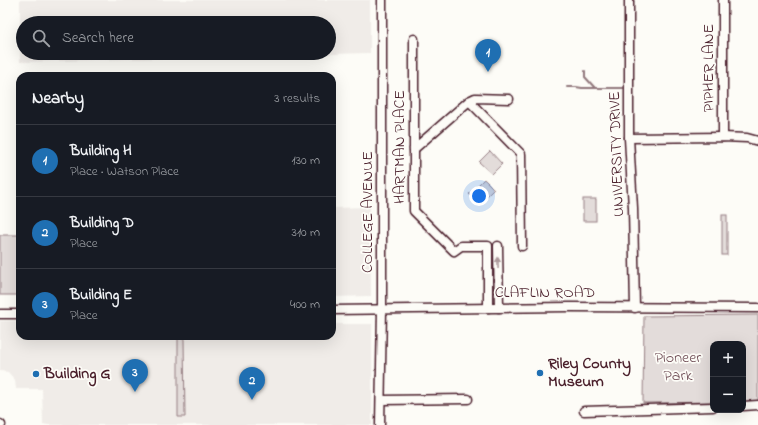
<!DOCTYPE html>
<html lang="en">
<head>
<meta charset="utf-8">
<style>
	:root { --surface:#171b24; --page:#20242c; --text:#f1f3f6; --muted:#9ea1a6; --line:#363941; --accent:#1f6fb2 }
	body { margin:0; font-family:"Indie Flower",sans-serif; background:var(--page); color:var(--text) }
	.controls { position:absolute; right:12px; bottom:12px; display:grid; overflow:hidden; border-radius:8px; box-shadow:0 4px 16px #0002 }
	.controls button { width:36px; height:36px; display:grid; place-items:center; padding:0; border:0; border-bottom:1px solid var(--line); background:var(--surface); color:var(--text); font:20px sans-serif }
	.you { position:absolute; left:479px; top:196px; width:14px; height:14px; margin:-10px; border:3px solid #fff; border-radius:50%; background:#1a73e8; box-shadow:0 0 0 6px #1a73e833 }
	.badge { display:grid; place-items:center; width:26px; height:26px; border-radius:50%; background:var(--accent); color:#fff; font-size:13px; font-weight:700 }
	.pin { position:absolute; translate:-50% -33px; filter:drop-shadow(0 1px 2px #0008) }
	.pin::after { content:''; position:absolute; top:21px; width:14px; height:12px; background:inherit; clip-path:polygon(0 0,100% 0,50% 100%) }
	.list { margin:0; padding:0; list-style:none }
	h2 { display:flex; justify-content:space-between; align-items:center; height:52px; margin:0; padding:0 16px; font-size:17px }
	h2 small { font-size:13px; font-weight:400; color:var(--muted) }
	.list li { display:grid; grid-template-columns:26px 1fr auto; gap:12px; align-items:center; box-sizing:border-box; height:72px; padding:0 16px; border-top:1px solid var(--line) }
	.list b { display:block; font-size:15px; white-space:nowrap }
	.list p { margin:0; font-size:13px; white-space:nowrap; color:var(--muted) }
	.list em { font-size:13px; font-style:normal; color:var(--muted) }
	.icon { flex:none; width:22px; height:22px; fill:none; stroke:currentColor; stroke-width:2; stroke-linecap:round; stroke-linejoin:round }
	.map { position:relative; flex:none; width:758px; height:425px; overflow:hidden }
	.search { position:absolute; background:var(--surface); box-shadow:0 4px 16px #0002; left:16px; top:16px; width:320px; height:44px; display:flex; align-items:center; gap:10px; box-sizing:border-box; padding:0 14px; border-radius:22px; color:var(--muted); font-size:15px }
	.panel { position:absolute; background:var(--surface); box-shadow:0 4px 16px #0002; left:16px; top:72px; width:320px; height:268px; border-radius:12px }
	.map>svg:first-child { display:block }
	.built { fill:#f0ece8; fill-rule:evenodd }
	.green { fill:#e3dcda; stroke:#967e82 }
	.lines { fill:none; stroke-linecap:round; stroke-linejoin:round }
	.stream { stroke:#91777b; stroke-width:2 }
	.minor-casing { stroke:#4a1f2b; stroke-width:11 }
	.minor { stroke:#fdfcf7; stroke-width:8 }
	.oneway { fill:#ac999b }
	.poi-dot { fill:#1f6fb2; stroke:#fdfcf7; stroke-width:1.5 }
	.labels { text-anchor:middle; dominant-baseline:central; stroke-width:3.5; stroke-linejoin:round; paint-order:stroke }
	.street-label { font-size:16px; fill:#4a1f2b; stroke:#fdfcf7 }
	.park-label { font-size:16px; fill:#704e57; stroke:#fdfcf7 }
	.poi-label { font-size:16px; font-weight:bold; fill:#4a1f2b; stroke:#fdfcf7; text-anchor:start }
</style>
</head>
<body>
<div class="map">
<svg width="758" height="425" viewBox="0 0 758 425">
	<rect width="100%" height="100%" fill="#fdfcf7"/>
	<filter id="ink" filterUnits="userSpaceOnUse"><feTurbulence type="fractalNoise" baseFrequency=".025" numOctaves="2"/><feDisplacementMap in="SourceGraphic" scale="8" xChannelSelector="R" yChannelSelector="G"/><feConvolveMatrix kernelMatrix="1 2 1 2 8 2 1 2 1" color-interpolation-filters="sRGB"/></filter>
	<g filter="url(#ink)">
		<!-- built -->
		<g class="built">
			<path d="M 20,0 L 370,0 L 370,53 L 20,62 ZM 23,23 L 329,23 L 329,53 L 23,53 Z"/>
			<path d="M 370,207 L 371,296 L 332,297 L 332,208 Z"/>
			<path d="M 0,321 L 20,321 L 20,336 L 332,336 L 332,324 L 372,324 L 372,425 L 48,425 L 43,424 L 42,389 L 16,389 L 15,380 L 8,372 L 0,371 Z"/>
		</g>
		<!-- green -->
		<g class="green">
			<path d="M 490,151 L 502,164 L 492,174 L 479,162 Z"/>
			<path d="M 484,179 L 494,189 L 479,204 L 469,194 Z"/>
			<rect x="583" y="199" width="13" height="22"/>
			<rect x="722" y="215" width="5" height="40"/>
			<rect x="0" y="235" width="20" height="60"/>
			<path d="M 758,315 L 758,401 L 743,402 L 743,344 L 713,344 L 713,402 L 643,403 L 644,316 Z"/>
			<path d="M 178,338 L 184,338 L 184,340 L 185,417 L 178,417 Z"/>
		</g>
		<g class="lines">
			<!-- stream -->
			<g class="stream">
				<path d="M 585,71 L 585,77 L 595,88"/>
				<path d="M 567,87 L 576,87 L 582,88 L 623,88"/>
			</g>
			<!-- minor casing -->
			<g class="minor-casing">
				<g id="minor">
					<path d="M 629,0 L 629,138 L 633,208 L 635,308"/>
					<path d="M 723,0 L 723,137"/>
					<path d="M 414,39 L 414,211 L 454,251 L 461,246 L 488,246 L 488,308"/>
					<path d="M 469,101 L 521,154 L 522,246"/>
					<path d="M 629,138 L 723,137 L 747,138 L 758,141"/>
					<path d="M 414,149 L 469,101 L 475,98 L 509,99"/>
					<path d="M 498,246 L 499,308"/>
					<path d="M 332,310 L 570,307 L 758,308"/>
					<path d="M 0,314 L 20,314"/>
					<path d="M 381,400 L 468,399"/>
					<path d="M 743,406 L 758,405"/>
					<path d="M 584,411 L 713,407"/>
					<path d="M 0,424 L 1,425"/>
					<path d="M 380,425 L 382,309 L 382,0"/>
				</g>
			</g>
			<!-- minor -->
			<use href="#minor" class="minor"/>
		</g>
		<!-- one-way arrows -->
		<defs><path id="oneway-solid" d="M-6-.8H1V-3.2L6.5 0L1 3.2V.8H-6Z"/></defs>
		<use class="oneway" href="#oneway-solid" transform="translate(498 263) rotate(-91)"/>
	</g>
	<!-- markers -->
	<g class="poi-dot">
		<circle cx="540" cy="373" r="4"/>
		<circle cx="36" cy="374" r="4"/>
	</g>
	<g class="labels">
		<!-- street labels -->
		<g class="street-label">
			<text transform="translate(709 68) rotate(-90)">PIPHER LANE</text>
			<text transform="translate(400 147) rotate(-90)">HARTMAN PLACE</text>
			<text transform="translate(617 154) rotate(-92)">UNIVERSITY DRIVE</text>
			<text transform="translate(368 212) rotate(-90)">COLLEGE AVENUE</text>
			<text x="545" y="293">CLAFLIN ROAD</text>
		</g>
		<!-- park labels -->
		<g class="park-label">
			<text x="678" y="358">Pioneer<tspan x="678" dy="18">Park</tspan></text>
		</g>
		<!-- poi labels -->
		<g class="poi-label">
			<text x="548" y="364">Riley County<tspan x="548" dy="18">Museum</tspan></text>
			<text x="44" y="374">Building G</text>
		</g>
	</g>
</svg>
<div class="controls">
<button>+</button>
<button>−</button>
</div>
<div class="you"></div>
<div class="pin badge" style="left:488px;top:72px">1</div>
<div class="pin badge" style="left:252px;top:400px">2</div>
<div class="pin badge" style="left:135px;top:392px">3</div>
<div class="search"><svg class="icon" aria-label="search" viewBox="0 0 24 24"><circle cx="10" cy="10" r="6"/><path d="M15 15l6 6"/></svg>Search here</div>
<section class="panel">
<h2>Nearby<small>3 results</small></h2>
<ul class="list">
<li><span class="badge">1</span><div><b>Building H</b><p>Place · Watson Place</p></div><em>130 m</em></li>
<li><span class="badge">2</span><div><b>Building D</b><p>Place</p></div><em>310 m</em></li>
<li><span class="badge">3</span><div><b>Building E</b><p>Place</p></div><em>400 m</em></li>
</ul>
</section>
</div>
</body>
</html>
